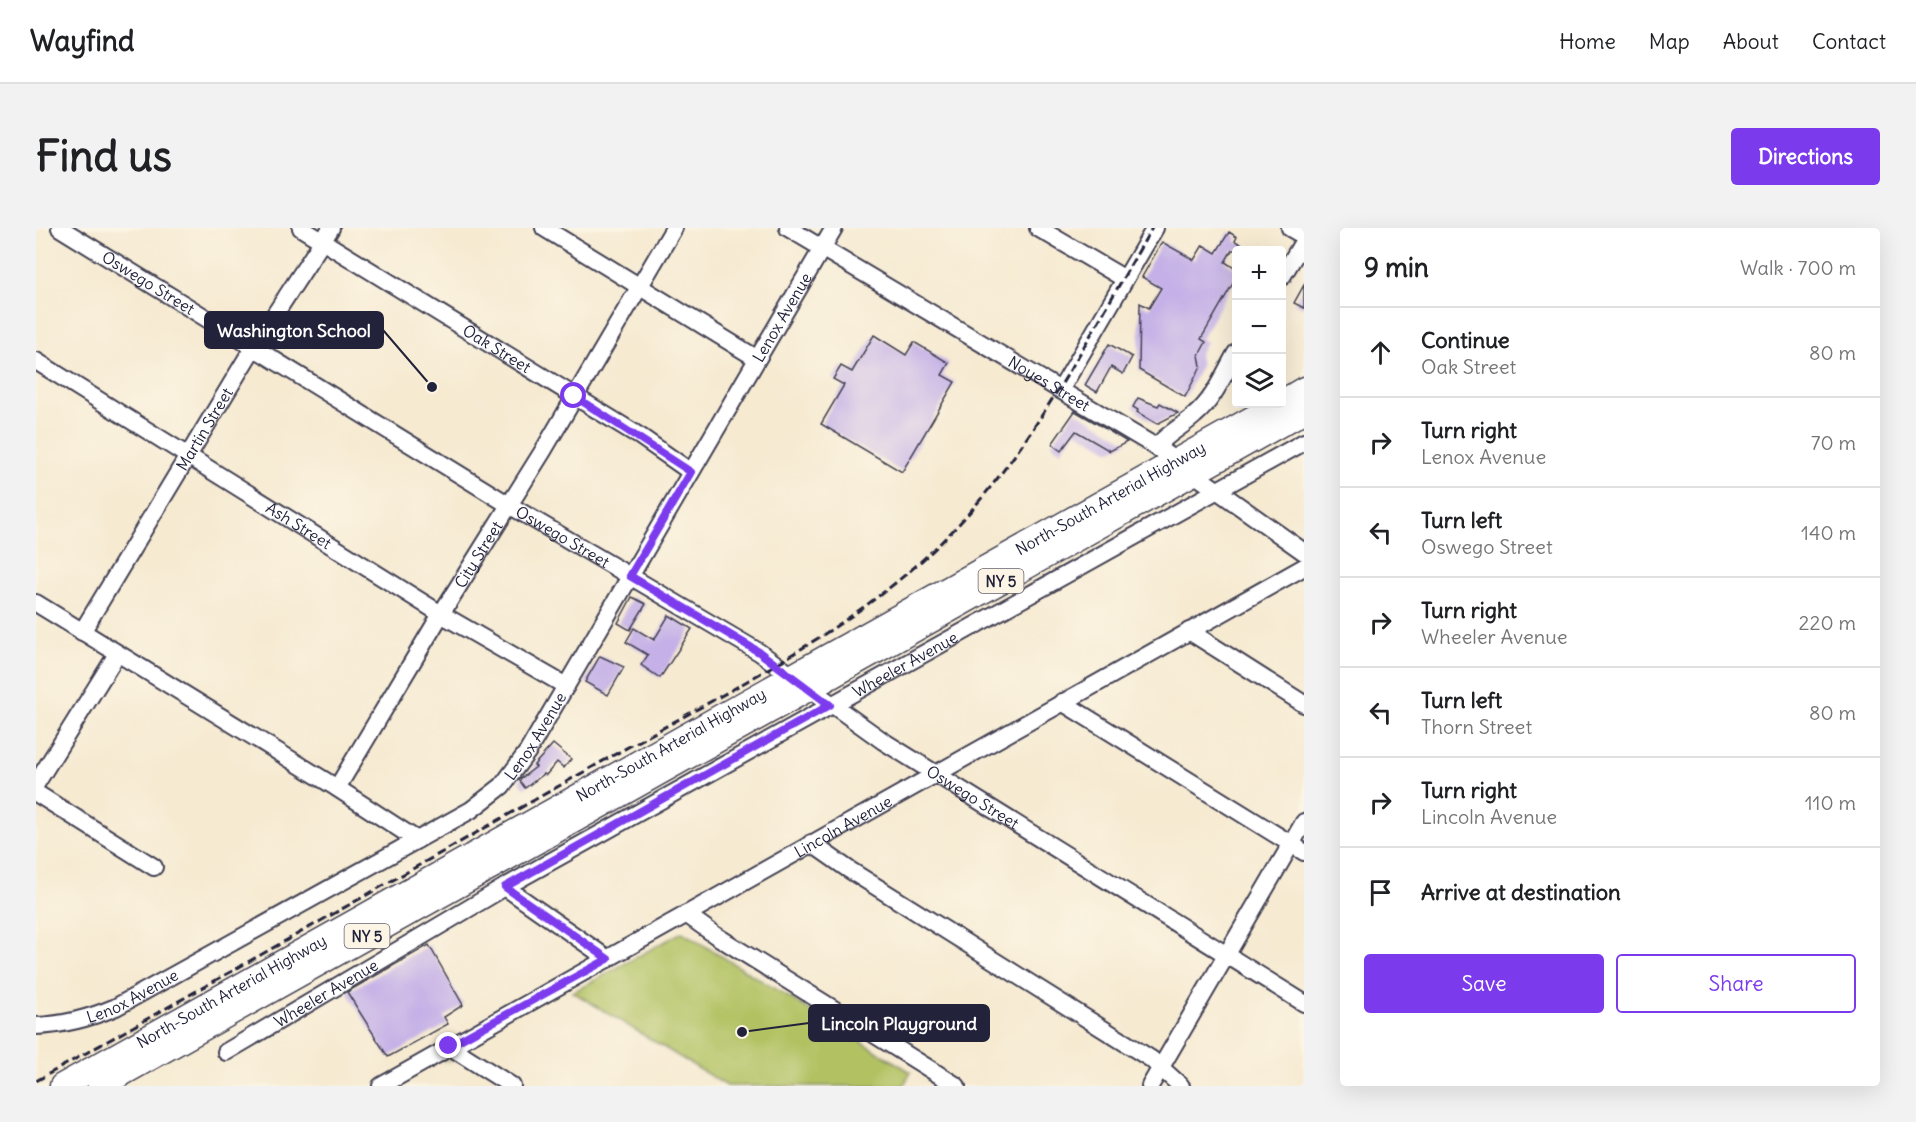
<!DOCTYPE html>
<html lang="en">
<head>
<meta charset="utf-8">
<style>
	:root { --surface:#fff; --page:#f2f2f2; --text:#202124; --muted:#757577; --line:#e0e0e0; --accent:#7c3aed }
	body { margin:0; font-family:Delius,sans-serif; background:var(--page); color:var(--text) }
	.controls { position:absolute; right:18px; top:18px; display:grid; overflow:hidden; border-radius:6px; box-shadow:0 6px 24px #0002 }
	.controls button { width:54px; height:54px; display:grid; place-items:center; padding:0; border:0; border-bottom:2px solid var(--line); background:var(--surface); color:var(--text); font:30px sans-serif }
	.stop { position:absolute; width:18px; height:18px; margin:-14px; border:4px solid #7c3aed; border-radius:50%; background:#fff }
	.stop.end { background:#7c3aed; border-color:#fff; box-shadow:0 2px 6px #0008 }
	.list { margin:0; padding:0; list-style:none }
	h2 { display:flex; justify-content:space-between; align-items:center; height:78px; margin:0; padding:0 24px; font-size:26px }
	h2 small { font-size:20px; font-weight:400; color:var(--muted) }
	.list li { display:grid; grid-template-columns:39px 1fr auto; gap:18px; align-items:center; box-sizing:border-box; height:90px; padding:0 24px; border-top:2px solid var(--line) }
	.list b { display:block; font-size:22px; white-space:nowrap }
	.list p { margin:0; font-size:20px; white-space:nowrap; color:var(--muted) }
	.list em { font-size:20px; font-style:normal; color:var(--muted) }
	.actions { display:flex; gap:12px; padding:18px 24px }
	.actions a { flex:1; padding:14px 0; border:2px solid var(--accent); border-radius:6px; text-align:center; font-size:21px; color:var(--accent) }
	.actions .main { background:var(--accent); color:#fff }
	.icon { flex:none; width:33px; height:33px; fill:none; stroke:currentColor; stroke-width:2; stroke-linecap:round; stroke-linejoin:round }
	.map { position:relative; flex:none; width:1268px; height:858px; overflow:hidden; border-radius:6px }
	header { display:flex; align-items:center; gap:36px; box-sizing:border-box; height:84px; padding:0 30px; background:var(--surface); border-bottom:2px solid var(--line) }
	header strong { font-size:28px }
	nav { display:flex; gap:33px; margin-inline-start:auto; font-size:21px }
	.intro { display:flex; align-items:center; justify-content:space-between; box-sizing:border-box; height:144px; padding:0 36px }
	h1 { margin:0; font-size:42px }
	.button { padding:15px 27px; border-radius:6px; background:var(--accent); color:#fff; font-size:21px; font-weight:700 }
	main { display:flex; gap:36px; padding:0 36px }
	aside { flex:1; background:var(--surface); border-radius:6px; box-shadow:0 6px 24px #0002 }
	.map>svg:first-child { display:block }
	.green { fill:#b2c264; stroke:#6a7250; stroke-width:1.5 }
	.building { fill:#c5b1e7 }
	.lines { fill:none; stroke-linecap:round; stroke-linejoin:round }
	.minor-casing { stroke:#424052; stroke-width:20 }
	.highway-casing { stroke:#424052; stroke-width:27 }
	.minor { stroke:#fff; stroke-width:16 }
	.highway { stroke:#fff; stroke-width:24 }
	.rail { stroke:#22223b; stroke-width:3; stroke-dasharray:9 4.5; stroke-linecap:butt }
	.route { stroke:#7c3aed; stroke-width:8 }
	.labels { text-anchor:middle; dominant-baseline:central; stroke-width:5; stroke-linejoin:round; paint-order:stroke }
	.shield { fill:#fcf5e5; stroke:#63616e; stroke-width:1.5 }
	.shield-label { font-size:15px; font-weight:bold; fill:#22223b }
	.street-label { font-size:16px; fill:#22223b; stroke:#fcf5e5 }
	.leader { fill:none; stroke:#22223b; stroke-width:2 }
	.callout-dot { fill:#22223b; stroke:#fcf5e5; stroke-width:2 }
	.callout { fill:#22223b; stroke:#22223b; stroke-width:2 }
	.callout-label { font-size:18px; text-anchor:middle; font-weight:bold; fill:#fff }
</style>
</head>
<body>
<header>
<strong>Wayfind</strong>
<nav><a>Home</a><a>Map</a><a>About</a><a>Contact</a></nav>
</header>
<div class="intro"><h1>Find us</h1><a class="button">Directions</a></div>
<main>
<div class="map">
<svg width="1268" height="858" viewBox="0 0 1268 858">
	<rect width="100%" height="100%" fill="#fcf5e5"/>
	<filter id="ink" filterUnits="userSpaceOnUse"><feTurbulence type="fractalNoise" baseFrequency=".0167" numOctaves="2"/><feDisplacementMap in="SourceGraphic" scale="12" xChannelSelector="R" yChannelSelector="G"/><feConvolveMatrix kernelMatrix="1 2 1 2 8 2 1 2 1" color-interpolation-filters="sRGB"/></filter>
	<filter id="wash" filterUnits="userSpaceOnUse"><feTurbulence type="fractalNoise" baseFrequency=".008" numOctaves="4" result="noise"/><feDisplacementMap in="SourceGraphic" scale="24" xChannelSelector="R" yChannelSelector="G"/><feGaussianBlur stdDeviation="1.35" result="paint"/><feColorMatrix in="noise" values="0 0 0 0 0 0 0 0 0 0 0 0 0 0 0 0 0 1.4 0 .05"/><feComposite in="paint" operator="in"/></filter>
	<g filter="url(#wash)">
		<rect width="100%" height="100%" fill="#f6ead1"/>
		<!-- green -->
		<path class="green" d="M 646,704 L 875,844 L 867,858 L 691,858 L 537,764 Z"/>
		<g id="blocks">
			<!-- building -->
			<g class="building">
				<path d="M 1193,4 L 1201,9 L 1199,13 L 1216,22 L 1196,22 L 1189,34 L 1200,41 L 1200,50 L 1165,111 L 1170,114 L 1163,127 L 1165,138 L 1149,169 L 1103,142 L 1104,75 L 1113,80 L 1125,60 L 1106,49 L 1126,14 L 1158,32 L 1167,17 L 1180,25 Z"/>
				<path d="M 1268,57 L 1268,80 L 1258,75 Z"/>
				<path d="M 838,107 L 870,127 L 878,114 L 913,135 L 906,147 L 919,154 L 866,244 L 785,196 L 808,157 L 797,151 L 805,138 L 816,144 Z"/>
				<path d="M 1073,116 L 1096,129 L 1087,146 L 1075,139 L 1061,164 L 1049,157 Z"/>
				<path d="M 1102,170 L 1122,178 L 1124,175 L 1142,185 L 1121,196 L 1101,184 L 1102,182 L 1097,179 Z"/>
				<path d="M 1039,183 L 1060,195 L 1091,214 L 1074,223 L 1040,203 L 1025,223 L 1016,216 Z"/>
				<path d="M 596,369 L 610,376 L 594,402 L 582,395 Z"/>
				<path d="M 633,387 L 656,401 L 624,450 L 605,437 L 612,427 L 590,414 L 598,400 L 618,412 Z"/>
				<path d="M 564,428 L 588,439 L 572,467 L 549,454 Z"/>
				<path d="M 517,516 L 535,531 L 528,540 L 521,534 L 510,547 L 508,546 L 489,560 L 483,552 L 500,539 L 498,537 Z"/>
				<path d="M 393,717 L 427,777 L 408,789 L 412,796 L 352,829 L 311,764 Z"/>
			</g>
		</g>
	</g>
	<g filter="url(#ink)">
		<use href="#blocks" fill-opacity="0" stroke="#424052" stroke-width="1.5"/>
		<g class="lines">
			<!-- minor casing -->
			<g class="minor-casing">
				<g id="minor">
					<path id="s1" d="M 24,0 L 473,277 L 723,424 L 847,513 L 1268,775"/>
					<path id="s2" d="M 265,0 L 605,209 L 655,244"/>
					<path d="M 508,0 L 720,130"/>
					<path id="s3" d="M 752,0 L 1120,219 L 1268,324"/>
					<path d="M 1002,0 L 1089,51"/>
					<path d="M 1254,0 L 1268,8"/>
					<path d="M 1246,49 L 1268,12"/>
					<path id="s4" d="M 0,133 L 405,386 L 530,458"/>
					<path d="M 1025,161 L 1119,0"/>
					<path d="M 1120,219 C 1132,205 1146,199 1159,187 C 1178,171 1188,146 1200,125"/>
					<path d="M 0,375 L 301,560 L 381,612"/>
					<path d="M 1153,403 L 1268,476"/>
					<path id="s5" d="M 46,404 L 217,120 L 295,0"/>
					<path d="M 1026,474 L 1268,624"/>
					<path d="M 0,556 L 81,426"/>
					<path id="s6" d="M 301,560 L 405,386 L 507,223 L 638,0"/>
					<path d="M 0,565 L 118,639"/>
					<path d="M 775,615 L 812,641 L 1115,831 L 1145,858"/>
					<path d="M 469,659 L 572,731"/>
					<path d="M 650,686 L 679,707 L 921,858"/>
					<path id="s7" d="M 0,798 C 29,797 54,790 80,779 L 435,582 L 466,558 L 492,523 L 798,0"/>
					<path d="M 413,818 L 476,858"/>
					<path id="s8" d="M 190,824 L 469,659 L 1268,214"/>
					<path id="s9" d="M 345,858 L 1268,339"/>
					<path d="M 1114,858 L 1268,594"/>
				</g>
			</g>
			<!-- highway casing -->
			<g class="highway-casing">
				<g id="highway">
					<path d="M 1246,174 L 1268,161"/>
					<path id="s10" d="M 26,858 L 1242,176"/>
					<path d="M 64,858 L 1268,183"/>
				</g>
			</g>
			<!-- minor -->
			<use href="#minor" class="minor"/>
			<!-- highway -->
			<use href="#highway" class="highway"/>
			<!-- rail -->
			<path class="rail" d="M 0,853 C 185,750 369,645 553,541 C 665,477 798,414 893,326 C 990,236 1050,112 1116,0"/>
		</g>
	</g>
	<g class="lines" filter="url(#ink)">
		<!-- route -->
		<path class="route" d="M 413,818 L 572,731 L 469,659 L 794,477 L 723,424 L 594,348 L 655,244 L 538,168"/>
	</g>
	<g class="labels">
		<!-- shield labels -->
		<g class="shield">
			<rect x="942.5" y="341" width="45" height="24" rx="4.5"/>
			<rect x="308.5" y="696" width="45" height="24" rx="4.5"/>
		</g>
		<g class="shield-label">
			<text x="965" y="353">NY 5</text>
			<text x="331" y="708">NY 5</text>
		</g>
		<!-- street labels -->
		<g class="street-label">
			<text stroke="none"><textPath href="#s1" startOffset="104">Oswego Street</textPath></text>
			<text stroke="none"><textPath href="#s7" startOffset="1074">Lenox Avenue</textPath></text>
			<text stroke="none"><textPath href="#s2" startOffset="230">Oak Street</textPath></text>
			<text stroke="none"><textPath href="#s3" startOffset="304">Noyes Street</textPath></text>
			<text stroke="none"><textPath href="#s5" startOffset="237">Martin Street</textPath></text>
			<text stroke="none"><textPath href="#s10" startOffset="1202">North-South Arterial Highway</textPath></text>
			<text stroke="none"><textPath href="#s4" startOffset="310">Ash Street</textPath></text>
			<text stroke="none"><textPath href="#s1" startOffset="590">Oswego Street</textPath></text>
			<text stroke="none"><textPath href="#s6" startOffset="273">City Street</textPath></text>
			<text stroke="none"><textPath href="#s8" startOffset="782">Wheeler Avenue</textPath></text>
			<text stroke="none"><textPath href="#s7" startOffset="588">Lenox Avenue</textPath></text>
			<text stroke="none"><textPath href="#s10" startOffset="698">North-South Arterial Highway</textPath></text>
			<text stroke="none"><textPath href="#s1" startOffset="1076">Oswego Street</textPath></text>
			<text stroke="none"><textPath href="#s9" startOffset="530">Lincoln Avenue</textPath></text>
			<text stroke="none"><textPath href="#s10" startOffset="194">North-South Arterial Highway</textPath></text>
			<text stroke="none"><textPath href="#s8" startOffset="116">Wheeler Avenue</textPath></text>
			<text stroke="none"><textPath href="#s7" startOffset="102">Lenox Avenue</textPath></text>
		</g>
	</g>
	<!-- callouts -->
	<path class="leader" d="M396 159L347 102M706 804L773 795"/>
	<g class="callout-dot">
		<circle cx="396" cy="159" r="6"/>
		<circle cx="706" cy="804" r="6"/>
	</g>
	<g class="callout">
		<rect x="169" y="84" width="178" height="36" rx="6"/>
		<rect x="773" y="777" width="180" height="36" rx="6"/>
	</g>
	<g class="callout-label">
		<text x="258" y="109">Washington School</text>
		<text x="863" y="802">Lincoln Playground</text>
	</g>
</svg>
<div class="controls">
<button>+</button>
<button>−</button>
<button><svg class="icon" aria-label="layers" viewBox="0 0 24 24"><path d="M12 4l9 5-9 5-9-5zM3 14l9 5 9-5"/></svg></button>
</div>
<div class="stop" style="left:538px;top:168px"></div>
<div class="stop end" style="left:413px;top:818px"></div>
</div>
<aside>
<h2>9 min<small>Walk · 700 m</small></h2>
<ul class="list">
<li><svg class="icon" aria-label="ahead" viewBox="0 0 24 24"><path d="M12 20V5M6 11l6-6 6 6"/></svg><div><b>Continue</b><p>Oak Street</p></div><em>80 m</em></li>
<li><svg class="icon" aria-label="right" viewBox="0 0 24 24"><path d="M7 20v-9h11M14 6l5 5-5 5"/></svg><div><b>Turn right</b><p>Lenox Avenue</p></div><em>70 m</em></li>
<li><svg class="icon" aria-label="left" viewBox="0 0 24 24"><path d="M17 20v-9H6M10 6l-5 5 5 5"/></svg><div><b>Turn left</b><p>Oswego Street</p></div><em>140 m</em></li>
<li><svg class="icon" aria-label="right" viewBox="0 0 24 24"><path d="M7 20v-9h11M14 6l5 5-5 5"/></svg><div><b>Turn right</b><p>Wheeler Avenue</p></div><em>220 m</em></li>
<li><svg class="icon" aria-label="left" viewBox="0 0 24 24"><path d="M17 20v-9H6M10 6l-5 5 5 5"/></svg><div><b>Turn left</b><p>Thorn Street</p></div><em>80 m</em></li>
<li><svg class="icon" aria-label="right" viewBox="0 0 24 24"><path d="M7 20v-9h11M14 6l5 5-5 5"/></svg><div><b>Turn right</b><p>Lincoln Avenue</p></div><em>110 m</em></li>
<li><svg class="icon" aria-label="arrive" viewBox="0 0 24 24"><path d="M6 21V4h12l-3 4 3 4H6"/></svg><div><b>Arrive at destination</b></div></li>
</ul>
<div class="actions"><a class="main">Save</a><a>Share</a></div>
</aside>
</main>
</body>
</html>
